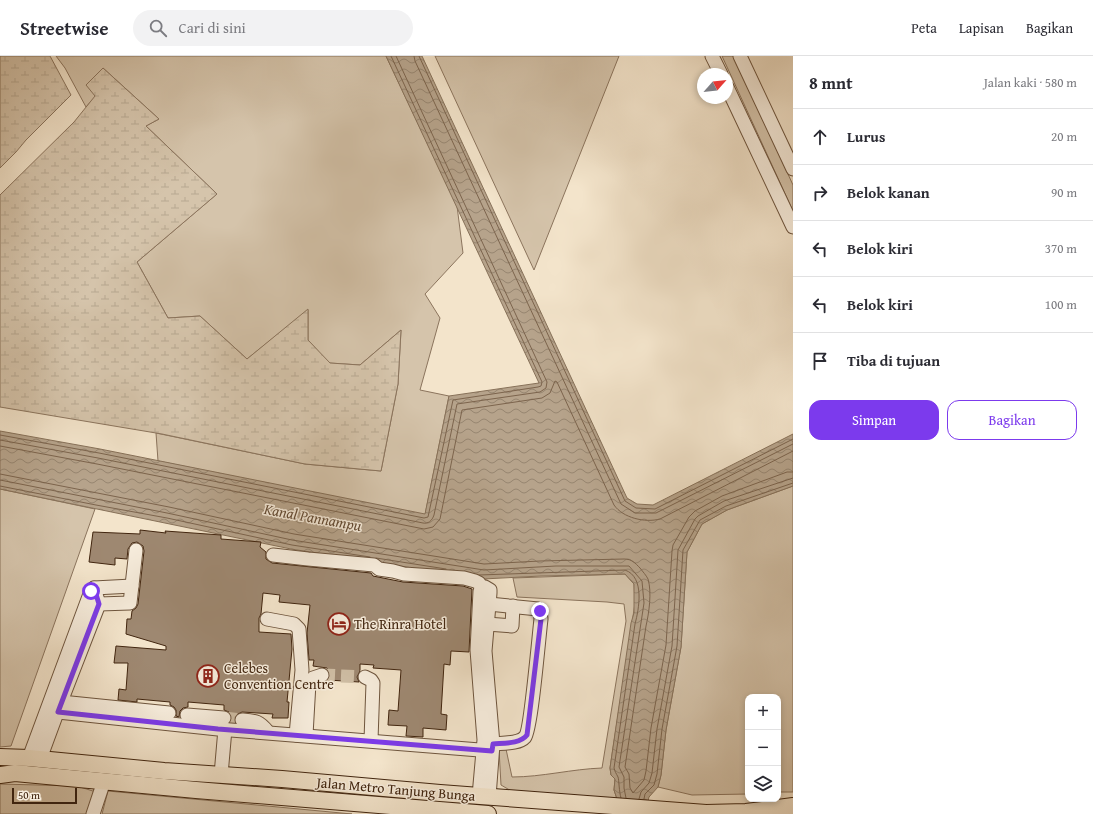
<!DOCTYPE html>
<html lang="id">
<head>
<meta charset="utf-8">
<style>
	:root { --surface:#fff; --page:#f2f2f3; --text:#2b2b33; --muted:#7c7c81; --line:#e1e1e2; --accent:#7c3aed }
	body { margin:0; font-family:"Gentium Book Plus",serif; background:var(--page); color:var(--text) }
	.controls { position:absolute; right:12px; bottom:12px; display:grid; overflow:hidden; border-radius:8px; box-shadow:0 2px 6px #0003 }
	.controls button { width:36px; height:36px; display:grid; place-items:center; padding:0; border:0; border-bottom:1px solid var(--line); background:var(--surface); color:var(--text); font:20px sans-serif }
	.compass { position:absolute; left:697px; top:12px; width:36px; height:36px; border-radius:50%; background:var(--surface); box-shadow:0 2px 6px #0003; rotate:63deg }
	.scale { position:absolute; left:12px; bottom:10px; width:65px; box-sizing:border-box; padding-left:4px; border:2px solid #41250f; border-top:0; font-size:11px; line-height:14px; white-space:nowrap; color:#41250f; -webkit-text-stroke:3px #f7eddd; paint-order:stroke }
	.stop { position:absolute; width:12px; height:12px; margin:-9px; border:3px solid #7c3aed; border-radius:50%; background:#fff }
	.stop.end { background:#7c3aed; border-color:#fff; box-shadow:0 1px 4px #0008 }
	.list { margin:0; padding:0; list-style:none }
	h2 { display:flex; justify-content:space-between; align-items:center; height:52px; margin:0; padding:0 16px; font-size:17px }
	h2 small { font-size:13px; font-weight:400; color:var(--muted) }
	.list li { display:grid; grid-template-columns:26px 1fr auto; gap:12px; align-items:center; box-sizing:border-box; height:56px; padding:0 16px; border-top:1px solid var(--line) }
	.list b { display:block; font-size:15px; white-space:nowrap }
	.list em { font-size:13px; font-style:normal; color:var(--muted) }
	.actions { display:flex; gap:8px; padding:12px 16px }
	.actions a { flex:1; padding:9px 0; border:1px solid var(--accent); border-radius:12px; text-align:center; font-size:14px; color:var(--accent) }
	.actions .main { background:var(--accent); color:#fff }
	.icon { flex:none; width:22px; height:22px; fill:none; stroke:currentColor; stroke-width:2; stroke-linecap:round; stroke-linejoin:round }
	.map { position:relative; flex:none; width:793px; height:758px; overflow:hidden }
	header { display:flex; align-items:center; gap:24px; box-sizing:border-box; height:56px; padding:0 20px; background:var(--surface); border-bottom:1px solid var(--line) }
	header strong { font-size:19px }
	nav { display:flex; gap:22px; margin-inline-start:auto; font-size:14px }
	.search { width:280px; height:36px; background:var(--page); display:flex; align-items:center; gap:10px; box-sizing:border-box; padding:0 14px; border-radius:22px; color:var(--muted); font-size:15px }
	main { display:flex }
	aside { flex:1; background:var(--surface) }
	.map>svg:first-child { display:block }
	.green { fill:#d5c4ab; stroke:#8b745d }
	.wetland { fill:url(#wetland-marsh); stroke:#8b745d }
	.water { fill:url(#water-waves); stroke:#877159 }
	.lines { fill:none; stroke-linecap:round; stroke-linejoin:round }
	.shore { stroke:#7c644d; stroke-width:1 }
	.building { fill:#9e8871; stroke:#41250f }
	.minor-tunnel { stroke:#cfbea5; stroke-width:13; stroke-dasharray:13 6; stroke-linecap:butt }
	.minor-casing { stroke:#6e553e; stroke-width:15 }
	.major-casing { stroke:#41250f; stroke-width:18 }
	.minor { stroke:#f7eddd; stroke-width:13 }
	.major { stroke:#f3e4cb; stroke-width:16 }
	.route { stroke:#7c3aed; stroke-width:5 }
	.labels { text-anchor:middle; dominant-baseline:central; stroke-width:3; stroke-linejoin:round; paint-order:stroke }
	.poi-label { font-size:14px; fill:#41250f; stroke:#f7eddd; text-anchor:start }
	.street-label { font-size:14px; fill:#41250f; stroke:#f7eddd }
	.water-label { font-size:15px; font-style:italic; fill:#644b34; stroke:#f7eddd }
</style>
</head>
<body>
<header>
<strong>Streetwise</strong>
<div class="search"><svg class="icon" aria-label="search" viewBox="0 0 24 24"><circle cx="10" cy="10" r="6"/><path d="M15 15l6 6"/></svg>Cari di sini</div>
<nav><a>Peta</a><a>Lapisan</a><a>Bagikan</a></nav>
</header>
<main>
<div class="map">
<svg width="793" height="758" viewBox="0 0 793 758">
	<defs>
		<pattern id="wetland-marsh" width="20" height="14" patternUnits="userSpaceOnUse"><rect width="20" height="14" fill="#d5c4ab"/><path d="M1 5h8M5 5V1M11 12h8M15 12V8" fill="none" stroke="#b8a892"/></pattern>
		<pattern id="water-waves" width="16" height="10" patternUnits="userSpaceOnUse"><rect width="16" height="10" fill="#b6a38b"/><path d="M0 5q4-4 8 0t8 0" fill="none" stroke="#968570"/></pattern>
	</defs>
	<rect width="100%" height="100%" fill="#f3e4cb"/>
	<filter id="stains"><feTurbulence type="fractalNoise" baseFrequency=".005" numOctaves="4"/><feColorMatrix values="0 0 0 0 .2 0 0 0 0 .09 0 0 0 0 .02 0 0 0 .5 -.17"/></filter>
	<radialGradient id="worn" r=".72"><stop offset=".6" stop-color="#630" stop-opacity="0"/><stop offset="1" stop-color="#630" stop-opacity=".3"/></radialGradient>
	<!-- green -->
	<g class="green">
		<path d="M 56,0 L 386,0 L 457,150 L 463,197 L 425,238 L 440,262 L 420,334 L 449,340 L 425,459 L 158,405 L 156,377 L 305,408 L 381,415 L 398,328 L 401,274 L 360,309 L 329,307 L 308,284 L 308,254 L 247,303 L 200,260 L 168,262 L 137,206 L 217,138 L 146,70 L 159,63 L 103,12 L 87,29 L 96,40 L 86,51 L 65,12 Z"/>
		<path d="M 435,0 L 619,0 L 534,214 Z"/>
		<path d="M 722,0 L 734,0 L 793,129 L 793,155 Z"/>
		<path d="M 793,430 L 793,736 L 778,736 L 778,641 L 748,641 L 748,738 L 692,739 L 658,731 L 661,719 L 666,674 L 681,591 L 687,496 L 702,468 L 727,454 Z"/>
		<path d="M 0,433 L 95,453 L 11,690 L 0,691 Z"/>
		<path d="M 625,518 L 634,528 L 635,547 L 610,712 L 611,719 L 615,723 L 614,734 L 617,743 L 513,736 L 501,729 L 499,693 L 506,693 L 512,721 C 542,721 572,713 602,712 L 626,565 L 624,548 L 607,546 L 517,541 L 513,522 Z"/>
		<path d="M 0,728 L 77,730 L 96,736 L 88,758 L 0,758 Z"/>
		<path d="M 108,735 L 352,758 L 102,758 Z"/>
	</g>
	<!-- wetland -->
	<g class="wetland">
		<path d="M 0,0 L 50,0 L 71,39 L 26,84 L 16,96 L 0,112 Z"/>
		<path d="M 103,12 L 159,63 L 146,70 L 217,138 L 137,206 L 168,262 L 200,260 L 247,303 L 308,253 L 308,284 L 330,307 L 360,309 L 401,274 L 398,328 L 381,415 L 305,408 L 162,378 L 0,351 L 0,139 L 74,66 L 95,40 L 86,29 Z"/>
	</g>
	<!-- water -->
	<path class="water" d="M 386,0 L 422,0 L 627,442 L 637,448 L 653,449 L 793,378 L 793,430 L 727,454 L 702,468 L 687,496 L 681,591 L 666,674 L 661,719 L 658,731 L 649,741 L 647,749 L 617,743 L 614,734 L 615,723 L 611,719 L 610,712 L 631,567 L 634,557 L 634,528 L 625,518 L 541,520 L 483,523 L 291,493 L 0,433 L 0,375 L 100,393 L 425,458 L 449,340 L 539,327 Z"/>
	<g class="lines">
		<!-- shore -->
		<g class="shore">
			<path d="M 414,0 L 415,5 L 621,448 L 635,457 L 656,457 L 793,388"/>
			<path d="M 419,0 L 625,445 L 636,452 L 655,453 L 793,383"/>
			<path d="M 0,379 L 99,397 L 424,462 L 428,461 L 453,344 L 538,331 L 541,330 L 542,326 L 391,0"/>
			<path d="M 0,384 L 98,402 L 423,467 C 428,468 432,465 434,459 L 457,348 L 540,336 L 546,332 L 547,326 L 396,0"/>
			<path d="M 0,390 L 97,408 L 424,473 L 433,471 L 440,463 L 462,354 L 542,342 L 550,337 L 555,325 L 557,326 L 614,449 C 623,462 645,467 660,463 L 793,395"/>
			<path d="M 0,418 L 169,451 L 294,478 L 484,508 L 540,505 L 624,503 C 632,503 635,507 640,512 C 643,516 646,519 648,523 C 652,536 649,557 646,570 L 625,711 L 629,718 L 630,732 L 633,737 L 644,724 L 646,715 L 651,672 L 666,589 L 672,495 L 673,489 L 689,461 L 695,455 L 722,440 L 787,416 L 793,416"/>
			<path d="M 0,424 L 167,457 L 292,484 L 484,514 L 556,510 L 629,510 L 642,525 L 644,547 L 619,711 L 624,721 L 624,732 L 626,742"/>
			<path d="M 0,430 L 96,449 L 167,462 L 292,489 L 370,501"/>
			<path d="M 376,502 L 446,513"/>
			<path d="M 479,519 L 625,514 C 645,521 639,553 635,568 L 614,712 C 615,716 616,717 618,721 C 619,723 619,736 621,742"/>
			<path d="M 639,743 L 641,736 L 649,727 L 652,717 L 657,673 L 672,590 L 678,494 L 695,463 L 698,460 L 724,445 L 793,422"/>
			<path d="M 644,743 L 645,738 L 654,729 L 657,718 L 662,673 L 677,590 L 683,494 L 700,464 L 726,450 L 793,427"/>
		</g>
	</g>
	<!-- building -->
	<path class="building" d="M 140,474 L 166,477 L 165,475 L 221,479 L 221,483 L 261,486 L 260,491 L 266,496 L 266,503 L 272,507 L 371,517 L 373,520 L 403,526 L 463,530 L 472,533 L 469,596 L 451,595 L 450,609 L 444,608 L 441,658 L 447,659 L 446,674 L 423,672 L 423,681 L 406,680 L 407,670 L 388,669 L 389,654 L 398,655 L 401,614 L 373,612 L 374,609 L 360,608 L 360,615 L 357,621 L 359,626 L 328,624 L 330,617 L 327,612 L 313,610 L 314,604 L 309,604 L 307,577 L 310,549 L 279,546 L 280,539 L 263,537 L 261,558 L 259,562 L 259,576 L 291,578 L 292,593 L 287,646 L 289,646 L 288,662 L 272,662 L 273,658 L 242,656 L 236,659 L 235,666 L 231,666 L 231,659 L 229,656 L 224,654 L 224,649 L 188,646 L 188,651 L 183,652 L 180,655 L 179,661 L 176,660 L 176,654 L 174,651 L 170,649 L 170,646 L 137,643 L 137,646 L 118,644 L 119,633 L 126,634 L 128,607 L 114,607 L 116,590 L 166,594 L 166,590 L 126,578 L 127,563 L 131,563 L 132,555 L 136,552 L 138,548 L 144,495 L 143,490 L 137,486 L 132,487 L 128,493 L 127,503 L 115,502 L 115,509 L 89,506 L 93,476 L 140,478 Z"/>
	<g class="lines">
		<!-- minor-tunnel -->
		<g class="minor-tunnel">
			<path d="M 322,619 L 365,621"/>
			<path d="M 224,662 L 242,664"/>
		</g>
		<!-- minor casing -->
		<g class="minor-casing">
			<g id="minor">
				<path d="M 712,0 L 721,18"/>
				<path d="M 740,0 L 793,113"/>
				<path d="M 727,31 L 793,171"/>
				<path d="M 273,499 L 308,503 L 374,509 L 379,513 L 393,515 L 404,518 L 464,522 L 475,525 L 479,527 L 482,532"/>
				<path d="M 99,548 L 130,547 L 136,494"/>
				<path d="M 489,548 L 538,553 L 540,555 L 541,563 C 539,579 531,674 525,681 C 519,688 502,687 493,688"/>
				<path d="M 267,563 L 294,568 L 299,573 L 302,614 L 296,679"/>
				<path d="M 487,568 L 512,570 L 513,550"/>
				<path d="M 365,621 L 371,624 L 373,627 L 371,684"/>
				<path d="M 61,646 L 169,657"/>
				<path d="M 58,656 L 218,673 L 492,695"/>
				<path d="M 187,659 L 224,662"/>
				<path d="M 242,664 C 256,665 259,665 268,676"/>
				<path d="M 306,679 L 309,627 L 313,622 L 322,619"/>
				<path d="M 29,702 L 91,535 L 94,532 L 132,530"/>
				<path d="M 40,703 L 64,638 L 99,548 L 94,532"/>
				<path d="M 221,719 L 225,673"/>
				<path d="M 479,740 L 484,684 L 477,594 L 480,535 L 485,531 L 490,534 L 490,537 L 485,595 L 493,688 L 489,741"/>
				<path d="M 93,758 L 104,725"/>
			</g>
		</g>
		<!-- major casing -->
		<g class="major-casing">
			<g id="major">
				<path d="M 0,701 L 29,702 L 164,715 L 282,723 L 440,737 L 706,757 L 746,756 L 793,750"/>
				<path d="M 0,719 L 15,717 L 196,734 L 488,758"/>
			</g>
		</g>
		<!-- minor -->
		<use href="#minor" class="minor"/>
		<!-- major -->
		<use href="#major" class="major"/>
	</g>
	<g class="lines">
		<!-- route -->
		<path class="route" d="M 91,535 L 94,532 L 99,548 L 58,656 L 218,673 L 492,695 L 493,688 C 504,687 520,688 527,679 L 541,563 L 540,555"/>
	</g>
	<!-- icons -->
	<defs>
		<g id="hotel-ring" transform="scale(1.15)"><circle r="9.5" fill="#f7eddd" stroke="#8f2418" stroke-width="1.5"/><path d="M-6-4.5h1.5V1H6V5H4.5V3h-9V5H-6ZM-4 0a1.8 1.8 0 1 1 3.6 0ZM.5 0V-2.5h3Q6-2.5 6 0Z" fill="#8f2418"/></g>
		<g id="building-ring" transform="scale(1.15)"><circle r="9.5" fill="#f7eddd" stroke="#8f2418" stroke-width="1.5"/><path d="M-4-6H4V6H1V3H-1V6H-4ZM-2.5-4.3h1.7v1.8h-1.7ZM.8-4.3h1.7v1.8H.8ZM-2.5-1h1.7V.8h-1.7ZM.8-1h1.7V.8H.8Z" fill="#8f2418"/></g>
	</defs>
	<g fill-rule="evenodd">
		<use href="#hotel-ring" x="339" y="568"/>
		<use href="#building-ring" x="208" y="620"/>
	</g>
	<g class="labels">
		<!-- poi labels -->
		<g class="poi-label">
			<text x="354" y="568">The Rinra Hotel</text>
			<text x="224" y="612">Celebes<tspan x="224" dy="16">Convention Centre</tspan></text>
		</g>
		<!-- street labels -->
		<g class="street-label">
			<text transform="translate(396 733) rotate(5)">Jalan Metro Tanjung Bunga</text>
		</g>
		<!-- water labels -->
		<g class="water-label">
			<text transform="translate(313 461) rotate(10)">Kanal Pannampu</text>
		</g>
	</g>
	<rect width="100%" height="100%" filter="url(#stains)"/>
	<rect width="100%" height="100%" fill="url(#worn)"/>
</svg>
<div class="controls">
<button>+</button>
<button>−</button>
<button><svg class="icon" aria-label="layers" viewBox="0 0 24 24"><path d="M12 4l9 5-9 5-9-5zM3 14l9 5 9-5"/></svg></button>
</div>
<svg class="compass" viewBox="-18 -18 36 36"><path d="M0-13l5 13h-10z" fill="#e53935"/><path d="M0 13l5-13h-10z" fill="#7c7c81"/></svg>
<div class="scale">50 m</div>
<div class="stop" style="left:91px;top:535px"></div>
<div class="stop end" style="left:540px;top:555px"></div>
</div>
<aside>
<h2>8 mnt<small>Jalan kaki · 580 m</small></h2>
<ul class="list">
<li><svg class="icon" aria-label="ahead" viewBox="0 0 24 24"><path d="M12 20V5M6 11l6-6 6 6"/></svg><div><b>Lurus</b></div><em>20 m</em></li>
<li><svg class="icon" aria-label="right" viewBox="0 0 24 24"><path d="M7 20v-9h11M14 6l5 5-5 5"/></svg><div><b>Belok kanan</b></div><em>90 m</em></li>
<li><svg class="icon" aria-label="left" viewBox="0 0 24 24"><path d="M17 20v-9H6M10 6l-5 5 5 5"/></svg><div><b>Belok kiri</b></div><em>370 m</em></li>
<li><svg class="icon" aria-label="left" viewBox="0 0 24 24"><path d="M17 20v-9H6M10 6l-5 5 5 5"/></svg><div><b>Belok kiri</b></div><em>100 m</em></li>
<li><svg class="icon" aria-label="arrive" viewBox="0 0 24 24"><path d="M6 21V4h12l-3 4 3 4H6"/></svg><div><b>Tiba di tujuan</b></div></li>
</ul>
<div class="actions"><a class="main">Simpan</a><a>Bagikan</a></div>
</aside>
</main>
</body>
</html>
